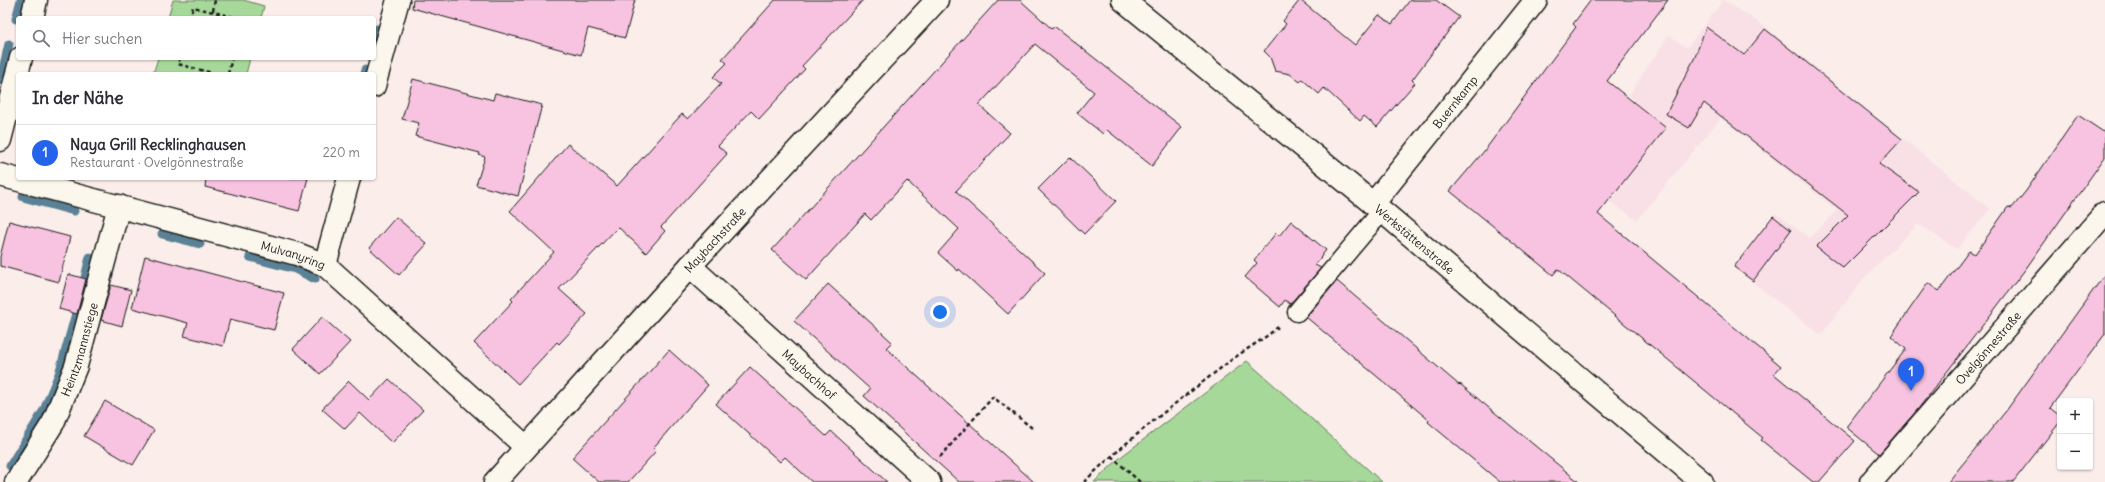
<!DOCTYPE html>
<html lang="de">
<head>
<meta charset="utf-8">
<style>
	:root { --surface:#fff; --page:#f7f7f7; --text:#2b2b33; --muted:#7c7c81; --line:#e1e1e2; --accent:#2563eb }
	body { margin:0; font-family:Delius,sans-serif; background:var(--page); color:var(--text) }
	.controls { position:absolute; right:12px; bottom:12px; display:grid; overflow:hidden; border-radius:4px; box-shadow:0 1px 3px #0004 }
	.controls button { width:36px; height:36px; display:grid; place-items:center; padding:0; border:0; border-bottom:1px solid var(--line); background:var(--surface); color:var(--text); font:20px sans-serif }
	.you { position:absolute; left:940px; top:312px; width:14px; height:14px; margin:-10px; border:3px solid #fff; border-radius:50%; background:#1a73e8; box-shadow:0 0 0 6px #1a73e833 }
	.badge { display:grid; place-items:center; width:26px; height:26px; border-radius:50%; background:var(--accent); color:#fff; font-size:13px; font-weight:700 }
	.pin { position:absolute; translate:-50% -33px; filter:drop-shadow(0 1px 2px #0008) }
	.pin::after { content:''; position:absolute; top:21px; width:14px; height:12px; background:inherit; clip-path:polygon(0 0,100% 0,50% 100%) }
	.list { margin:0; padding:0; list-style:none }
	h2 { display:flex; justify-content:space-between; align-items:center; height:52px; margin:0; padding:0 16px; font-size:17px }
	h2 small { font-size:13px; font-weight:400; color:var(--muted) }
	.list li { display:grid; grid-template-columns:26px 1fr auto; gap:12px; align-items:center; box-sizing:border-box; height:56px; padding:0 16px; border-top:1px solid var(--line) }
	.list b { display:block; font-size:15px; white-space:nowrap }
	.list p { margin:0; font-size:13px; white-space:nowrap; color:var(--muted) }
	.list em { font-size:13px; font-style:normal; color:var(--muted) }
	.icon { flex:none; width:22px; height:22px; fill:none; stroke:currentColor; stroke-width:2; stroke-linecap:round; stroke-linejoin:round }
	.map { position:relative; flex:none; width:2105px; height:482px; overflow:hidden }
	.search { position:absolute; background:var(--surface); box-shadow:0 1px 3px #0004; left:16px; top:16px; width:360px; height:44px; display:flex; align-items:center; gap:10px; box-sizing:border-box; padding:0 14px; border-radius:4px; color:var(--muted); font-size:15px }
	.panel { position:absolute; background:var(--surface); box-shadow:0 1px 3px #0004; left:16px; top:72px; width:360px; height:108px; border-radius:4px }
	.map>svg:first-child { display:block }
	.built { fill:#f9e0e7 }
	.green { fill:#a6d899; stroke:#617a5a }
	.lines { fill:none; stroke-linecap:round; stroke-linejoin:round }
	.stream { stroke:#5a8195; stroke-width:9 }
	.building { fill:#f7c3e0; stroke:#1c1c1c }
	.service-casing { stroke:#1c1c1c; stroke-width:21 }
	.minor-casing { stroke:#1c1c1c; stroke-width:25 }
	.path { stroke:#1c1c1c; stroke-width:2.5; stroke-dasharray:4 3; stroke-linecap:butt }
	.service { stroke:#fbf7ec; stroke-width:18 }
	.minor { stroke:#fbf7ec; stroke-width:22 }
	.labels { text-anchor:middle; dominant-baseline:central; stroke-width:3; stroke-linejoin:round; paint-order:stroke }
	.street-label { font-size:12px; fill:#1c1c1c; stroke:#fbf7ec }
</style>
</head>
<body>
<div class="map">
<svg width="2105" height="482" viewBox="0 0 2105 482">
	<rect width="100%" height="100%" fill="#faedea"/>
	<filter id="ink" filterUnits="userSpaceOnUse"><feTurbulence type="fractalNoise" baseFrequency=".025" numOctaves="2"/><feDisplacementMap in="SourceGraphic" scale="8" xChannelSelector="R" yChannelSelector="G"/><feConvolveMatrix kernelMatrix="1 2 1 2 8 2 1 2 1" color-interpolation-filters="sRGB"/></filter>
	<g filter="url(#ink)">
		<!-- built -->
		<path class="built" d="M 1723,0 L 1760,23 L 1990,209 L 1957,249 L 1918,224 L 1864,278 L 1821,335 L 1733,267 L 1775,213 L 1810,238 L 1837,210 L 1721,118 L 1637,220 L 1585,184 L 1644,110 L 1629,95 L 1669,35 L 1687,48 Z"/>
		<!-- green -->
		<g class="green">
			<path d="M 173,0 L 243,0 L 264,6 L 261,18 L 168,18 Z"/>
			<path d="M 158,58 L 250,58 L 246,74 L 153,74 Z"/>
			<path d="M 1247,361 L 1382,482 L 1094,482 L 1122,456 Z"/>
		</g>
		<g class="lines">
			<!-- stream -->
			<g class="stream">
				<path d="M 16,19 L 21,0"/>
				<path d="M 374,38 L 377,29"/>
				<path d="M 364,74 L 365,70"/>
				<path d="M 0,81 L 9,44"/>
				<path d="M 23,197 L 74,211"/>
				<path d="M 162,234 L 200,244"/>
				<path d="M 250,257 L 295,269 L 315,279"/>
				<path d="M 82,290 L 90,257"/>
				<path d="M 10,466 L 44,410 L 59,374 L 79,303"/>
			</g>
		</g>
		<!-- building -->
		<g class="building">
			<path d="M 413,0 L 635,0 L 625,38 L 588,28 L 581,55 L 412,8 Z"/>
			<path d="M 775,0 L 863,0 L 802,66 L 805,69 L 759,119 L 751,111 L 718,146 L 727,154 L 661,227 L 665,231 L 646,253 L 618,227 L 559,289 L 587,314 L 559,344 L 557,342 L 518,384 L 474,343 L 513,301 L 511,299 L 554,252 L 510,211 L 568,144 L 617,186 L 682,114 L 688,119 L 721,84 L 713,77 L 727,63 L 722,59 Z"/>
			<path d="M 998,0 L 1020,0 L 1052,29 L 1054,26 L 1182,127 L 1152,166 L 1107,130 L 1103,134 L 1077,113 L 1094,92 L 1035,44 L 979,105 L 1010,133 L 956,191 L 1045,273 L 1008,314 L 959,269 L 958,271 L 938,253 L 959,229 L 907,181 L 871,220 L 865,214 L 806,280 L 772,250 Z"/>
			<path d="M 1300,0 L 1355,45 L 1379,15 L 1392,24 L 1410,0 L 1436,0 L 1459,17 L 1412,80 L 1415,83 L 1377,127 L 1364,116 L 1360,121 L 1324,88 L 1319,94 L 1302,79 L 1300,82 L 1290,74 L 1275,71 L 1270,57 L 1264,51 L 1286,24 L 1283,21 Z"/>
			<path d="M 1591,0 L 1668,0 L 1607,81 L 1666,128 L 1598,214 L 1781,366 L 1774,374 L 1855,441 L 1819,482 L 1813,482 L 1761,440 L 1763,438 L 1558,269 L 1553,275 L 1450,191 L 1485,150 L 1576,27 L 1573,24 Z"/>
			<path d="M 1706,27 L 1744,55 L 1765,29 L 1902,139 L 1879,164 L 1919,192 L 1843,268 L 1816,247 L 1848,215 L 1704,103 L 1689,128 L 1666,114 L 1695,57 Z"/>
			<path d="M 413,79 L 493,100 L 495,93 L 542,105 L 518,196 L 476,185 L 485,157 L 479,155 L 480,153 L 415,136 L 419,123 L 402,119 Z"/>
			<path d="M 2078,115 L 2105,133 L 2105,157 L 2027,267 L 1960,355 L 1918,409 L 1879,454 L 1846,427 L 1906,349 L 1891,336 L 1928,283 L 1939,291 L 1969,251 L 1975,254 L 2008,207 L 2012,208 L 2026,191 Z"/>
			<path d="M 1070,157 L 1116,201 L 1084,234 L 1038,189 Z"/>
			<path d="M 206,178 L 308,178 L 299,211 L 205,187 Z"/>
			<path d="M 1773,216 L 1791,230 L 1753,281 L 1734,267 Z"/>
			<path d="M 396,217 L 427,244 L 399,275 L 369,248 Z"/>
			<path d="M 9,221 L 70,237 L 59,282 L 0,266 L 0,257 Z"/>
			<path d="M 1291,221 L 1326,250 L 1315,265 L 1321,268 L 1290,304 L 1285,300 L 1280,307 L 1245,277 L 1257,263 L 1254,260 L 1276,233 L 1279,236 Z"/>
			<path d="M 145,256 L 284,293 L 274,330 L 230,319 L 223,346 L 184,336 L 188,323 L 132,308 Z"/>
			<path d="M 68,274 L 86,279 L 77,314 L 59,309 Z"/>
			<path d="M 2105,274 L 2105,334 L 2050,408 L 2060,416 L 2060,422 L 2013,482 L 1948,482 L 2006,411 Z"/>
			<path d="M 1337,281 L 1459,385 L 1460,384 L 1579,482 L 1500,482 L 1428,422 L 1429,420 L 1306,317 Z"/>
			<path d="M 828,284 L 892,342 L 886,348 L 1034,482 L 959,482 L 864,396 L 870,389 L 794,321 Z"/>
			<path d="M 111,285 L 131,290 L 122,326 L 101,320 Z"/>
			<path d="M 322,317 L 350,342 L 320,374 L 293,349 Z"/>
			<path d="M 669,350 L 708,385 L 653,448 L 656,451 L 628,482 L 599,482 L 572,458 Z"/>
			<path d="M 750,367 L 826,436 L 831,431 L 887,482 L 812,482 L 785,457 L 780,462 L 716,404 Z"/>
			<path d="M 389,379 L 423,410 L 392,443 L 360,413 L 345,429 L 322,409 L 349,381 L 369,400 Z"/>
			<path d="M 105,401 L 154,430 L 133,465 L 84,436 Z"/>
		</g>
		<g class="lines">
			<!-- service casing -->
			<g class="service-casing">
				<path id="service" d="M 1297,312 L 1382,211"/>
			</g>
			<!-- minor casing -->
			<g class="minor-casing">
				<g id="minor">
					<path id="s1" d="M 1123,0 L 1382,211 L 1702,482"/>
					<path d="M 32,18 L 36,0"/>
					<path d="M 374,86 L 398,0"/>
					<path d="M 0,140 L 21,58"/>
					<path id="s2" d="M 0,175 L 297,254 L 325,265 L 526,447"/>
					<path id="s3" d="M 1373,204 L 1536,0"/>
					<path d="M 325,265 L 349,178"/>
					<path id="s4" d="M 690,266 L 929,482"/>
					<path id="s5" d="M 16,482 L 53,423 L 76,366 L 119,206"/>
					<path id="s6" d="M 495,482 L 690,266 L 937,0"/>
					<path id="s7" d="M 1871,482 L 2105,213"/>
				</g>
			</g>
			<!-- path -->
			<g class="path">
				<path d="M 213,11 L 215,0"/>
				<path d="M 190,18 L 193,7 L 238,18"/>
				<path d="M 180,58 L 178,64 L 216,74"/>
				<path d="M 228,74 L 232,58"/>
				<path d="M 1111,456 L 1140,482"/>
				<path d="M 940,457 L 993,397 L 1032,428"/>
				<path d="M 1084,482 C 1129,438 1181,399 1230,361 C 1246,349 1263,340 1278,327"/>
			</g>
			<!-- service -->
			<use href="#service" class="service"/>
			<!-- minor -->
			<use href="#minor" class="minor"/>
		</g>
	</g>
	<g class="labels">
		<!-- street labels -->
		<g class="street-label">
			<text stroke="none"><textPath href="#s3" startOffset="131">Buernkamp</textPath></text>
			<text stroke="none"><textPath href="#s6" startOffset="327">Maybachstraße</textPath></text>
			<text stroke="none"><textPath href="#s1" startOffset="377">Werkstättenstraße</textPath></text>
			<text stroke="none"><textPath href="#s2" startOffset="304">Mulvanyring</textPath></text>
			<text stroke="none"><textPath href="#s7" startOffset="178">Ovelgönnestraße</textPath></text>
			<text stroke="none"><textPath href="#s5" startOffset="148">Heintzmannstiege</textPath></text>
			<text stroke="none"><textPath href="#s4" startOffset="161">Maybachhof</textPath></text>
		</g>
	</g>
</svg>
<div class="controls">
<button>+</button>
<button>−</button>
</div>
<div class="you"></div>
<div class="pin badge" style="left:1911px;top:391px">1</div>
<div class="search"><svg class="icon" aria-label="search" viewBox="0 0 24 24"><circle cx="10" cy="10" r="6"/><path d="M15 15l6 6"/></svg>Hier suchen</div>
<section class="panel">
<h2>In der Nähe<small></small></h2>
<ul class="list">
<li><span class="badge">1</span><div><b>Naya Grill Recklinghausen</b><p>Restaurant · Ovelgönnestraße</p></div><em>220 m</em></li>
</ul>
</section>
</div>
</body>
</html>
